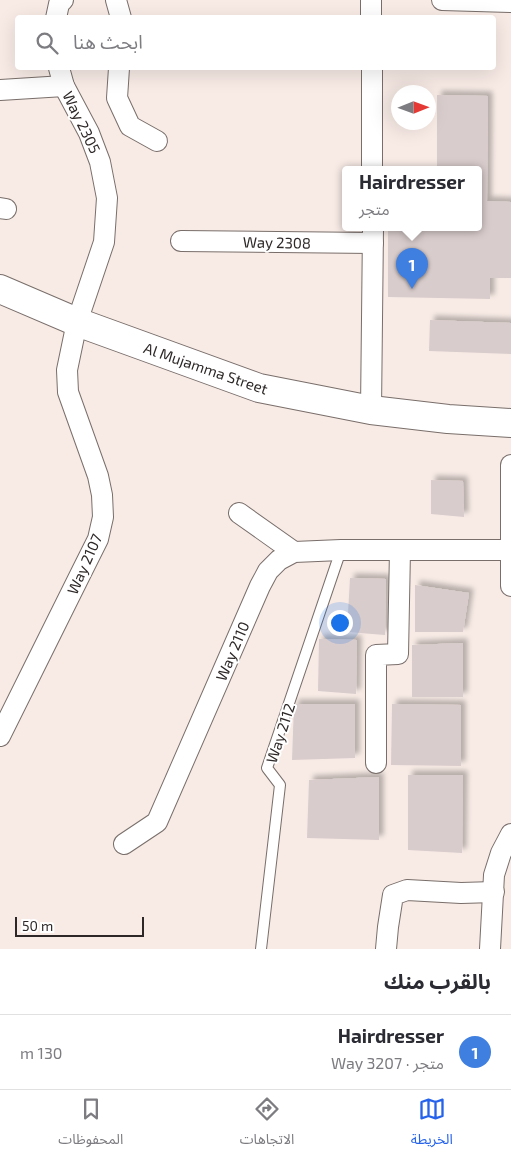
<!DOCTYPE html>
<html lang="ar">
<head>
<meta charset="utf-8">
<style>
	:root { --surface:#fff; --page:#f7f7f7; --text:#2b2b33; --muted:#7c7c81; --line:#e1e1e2; --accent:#2563eb }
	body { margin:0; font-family:"Exo 2","Noto Sans Arabic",sans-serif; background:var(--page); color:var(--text); direction:rtl }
	.compass { position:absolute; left:391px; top:85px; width:45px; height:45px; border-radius:50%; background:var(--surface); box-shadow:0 5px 20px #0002; rotate:89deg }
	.scale { position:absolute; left:15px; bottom:12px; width:129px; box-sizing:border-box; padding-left:5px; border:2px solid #2d2827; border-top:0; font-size:14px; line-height:18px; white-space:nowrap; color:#2d2827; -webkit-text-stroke:4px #fff; paint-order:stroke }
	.you { position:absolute; left:339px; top:622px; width:18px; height:18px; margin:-12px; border:4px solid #fff; border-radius:50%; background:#1a73e8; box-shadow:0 0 0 8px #1a73e833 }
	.badge { display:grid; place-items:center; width:32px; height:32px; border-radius:50%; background:var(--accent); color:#fff; font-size:16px; font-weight:700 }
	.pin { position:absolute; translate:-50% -41px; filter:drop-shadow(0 1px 2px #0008) }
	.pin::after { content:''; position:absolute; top:26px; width:18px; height:15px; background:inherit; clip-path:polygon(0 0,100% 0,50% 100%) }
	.popup { position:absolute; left:342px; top:166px; width:140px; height:65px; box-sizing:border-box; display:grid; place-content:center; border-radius:5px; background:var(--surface); filter:drop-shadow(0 1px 4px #0005); font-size:16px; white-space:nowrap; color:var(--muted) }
	.popup b { font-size:19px; color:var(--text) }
	.popup::after { content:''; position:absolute; left:50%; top:100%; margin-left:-10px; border:10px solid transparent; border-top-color:var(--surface) }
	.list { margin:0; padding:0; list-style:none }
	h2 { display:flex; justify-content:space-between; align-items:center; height:65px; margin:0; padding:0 20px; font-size:21px }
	h2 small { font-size:16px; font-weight:400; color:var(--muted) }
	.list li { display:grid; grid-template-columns:32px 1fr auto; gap:15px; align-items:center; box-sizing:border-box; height:75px; padding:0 20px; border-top:1px solid var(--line) }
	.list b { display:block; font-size:19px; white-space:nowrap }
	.list p { margin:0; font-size:16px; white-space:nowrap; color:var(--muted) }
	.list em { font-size:16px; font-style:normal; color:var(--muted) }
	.icon { flex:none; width:28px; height:28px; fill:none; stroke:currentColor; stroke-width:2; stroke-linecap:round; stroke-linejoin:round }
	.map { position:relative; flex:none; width:511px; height:949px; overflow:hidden; direction:ltr }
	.search { position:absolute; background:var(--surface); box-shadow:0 5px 20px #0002; left:15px; right:15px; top:15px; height:55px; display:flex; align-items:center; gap:12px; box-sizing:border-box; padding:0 18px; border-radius:5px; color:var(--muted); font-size:19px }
	.sheet { height:140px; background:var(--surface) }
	nav { display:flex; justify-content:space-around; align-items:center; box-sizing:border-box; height:70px; border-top:1px solid var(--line); background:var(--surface); font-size:14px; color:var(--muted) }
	nav a { display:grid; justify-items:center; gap:2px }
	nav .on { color:var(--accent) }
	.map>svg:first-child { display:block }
	.building { fill:#d9cccc; filter:url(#shadow) }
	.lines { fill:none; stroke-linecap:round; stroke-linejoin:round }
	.lane-casing { stroke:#796e6a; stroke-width:12 }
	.street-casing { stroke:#796e6a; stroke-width:22 }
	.secondary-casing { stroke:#796e6a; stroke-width:30 }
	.lane { stroke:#fff; stroke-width:10 }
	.street { stroke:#fff; stroke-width:20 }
	.secondary { stroke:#fff; stroke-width:28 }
	.labels { text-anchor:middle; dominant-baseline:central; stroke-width:4; stroke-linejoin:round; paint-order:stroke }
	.street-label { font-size:15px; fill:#2d2827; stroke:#fff }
</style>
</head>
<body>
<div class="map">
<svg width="511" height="949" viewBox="0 0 511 949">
	<defs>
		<filter id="shadow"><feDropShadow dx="4.5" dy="-4.5" stdDeviation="2.5" flood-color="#0004"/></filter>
	</defs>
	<rect width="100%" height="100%" fill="#f8ebe6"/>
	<!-- building -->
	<g class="building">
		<path d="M 437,95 L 488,96 L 487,201 L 511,202 L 511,278 L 490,278 L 490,299 L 388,297 L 388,228 L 478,228 L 478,170 L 437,170 Z"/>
		<path d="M 430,320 L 511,323 L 511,354 L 429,351 Z"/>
		<path d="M 431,480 L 463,481 L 464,517 L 431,514 Z"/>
		<path d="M 350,578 L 386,579 L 385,635 L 347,632 Z"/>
		<path d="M 415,585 L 469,593 L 463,632 L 415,632 Z"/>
		<path d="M 319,639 L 357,640 L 356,694 L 318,691 Z"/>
		<path d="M 463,643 L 463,697 L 412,697 L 412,645 Z"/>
		<path d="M 294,704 L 355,704 L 355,758 L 292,760 Z"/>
		<path d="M 392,704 L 461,705 L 461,766 L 391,765 Z"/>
		<path d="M 408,775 L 463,775 L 462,853 L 408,850 Z"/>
		<path d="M 379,777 L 379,840 L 307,838 L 309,780 Z"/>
	</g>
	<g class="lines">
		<!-- lane casing -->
		<g class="lane-casing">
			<path id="lane" d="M 261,949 L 280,785 L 267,768 L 341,550"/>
		</g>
		<!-- street casing -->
		<g class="street-casing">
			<g id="street">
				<path d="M 116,0 L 121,18"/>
				<path d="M 371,0 L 371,18"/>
				<path d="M 442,0 L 511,2"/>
				<path d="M 56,18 L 59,4 L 63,0"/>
				<path d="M 119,68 L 117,98 L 130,126 L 157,141"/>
				<path d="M 372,68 L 372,170"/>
				<path d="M 0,90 L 64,86"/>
				<path d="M 0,208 L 6,209"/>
				<path d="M 181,241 L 373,243"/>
				<path d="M 371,410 L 373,228"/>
				<path d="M 511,465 L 511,586"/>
				<path d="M 239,513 L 294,552"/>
				<path d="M 0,736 L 81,573 L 98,539 L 103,517 L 102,495 L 98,476 L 68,392 L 67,370 L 77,322 L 104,242 L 107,198 L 100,162 L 89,133 L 64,86 L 59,68"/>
				<path d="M 376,763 L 376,655 L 398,654 L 400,550"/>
				<path d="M 124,844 L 157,822 L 260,586 L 268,571 L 279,560 L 294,552 L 341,550 L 510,550"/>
				<path d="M 386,949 L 388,927 L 393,895 L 407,890 L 461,893 L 494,892"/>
				<path d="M 490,949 L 494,875 L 501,853 L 511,834"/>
			</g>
		</g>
		<!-- secondary casing -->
		<g class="secondary-casing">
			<path id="secondary" d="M 0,289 L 77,322 L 259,388 L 371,410 L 448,419 L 511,423"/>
		</g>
		<!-- lane -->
		<use href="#lane" class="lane"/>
		<!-- street -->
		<use href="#street" class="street"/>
		<!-- secondary -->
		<use href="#secondary" class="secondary"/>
	</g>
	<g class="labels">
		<!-- street labels -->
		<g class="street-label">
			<text transform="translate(82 122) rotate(64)">Way 2305</text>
			<text transform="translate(277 242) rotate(1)">Way 2308</text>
			<text transform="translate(206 368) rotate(19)">Al Mujamma Street</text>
			<text transform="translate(84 564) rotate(-66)">Way 2107</text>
			<text transform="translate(232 651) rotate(-67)">Way 2110</text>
			<text transform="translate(280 733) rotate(-72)">Way 2112</text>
		</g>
	</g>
</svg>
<svg class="compass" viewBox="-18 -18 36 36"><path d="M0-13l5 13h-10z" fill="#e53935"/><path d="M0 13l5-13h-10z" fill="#7c7c81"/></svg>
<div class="scale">50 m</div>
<div class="you"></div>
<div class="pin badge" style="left:412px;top:289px;background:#3f7fe0">1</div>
<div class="popup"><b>Hairdresser</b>متجر</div>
<div class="search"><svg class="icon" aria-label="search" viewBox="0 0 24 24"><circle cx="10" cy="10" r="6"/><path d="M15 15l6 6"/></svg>ابحث هنا</div>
</div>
<section class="sheet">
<h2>بالقرب منك<small></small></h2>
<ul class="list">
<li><span class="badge" style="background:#3f7fe0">1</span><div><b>Hairdresser</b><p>متجر · Way 3207</p></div><em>130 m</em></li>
</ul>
</section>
<nav>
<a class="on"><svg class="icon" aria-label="map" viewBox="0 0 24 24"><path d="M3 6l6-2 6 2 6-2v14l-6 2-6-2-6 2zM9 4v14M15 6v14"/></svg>الخريطة</a>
<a><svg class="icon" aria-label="directions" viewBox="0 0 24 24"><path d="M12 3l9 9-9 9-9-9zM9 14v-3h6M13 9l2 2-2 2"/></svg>الاتجاهات</a>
<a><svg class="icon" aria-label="saved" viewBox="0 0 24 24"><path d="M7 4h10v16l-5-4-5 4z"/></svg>المحفوظات</a>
</nav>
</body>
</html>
